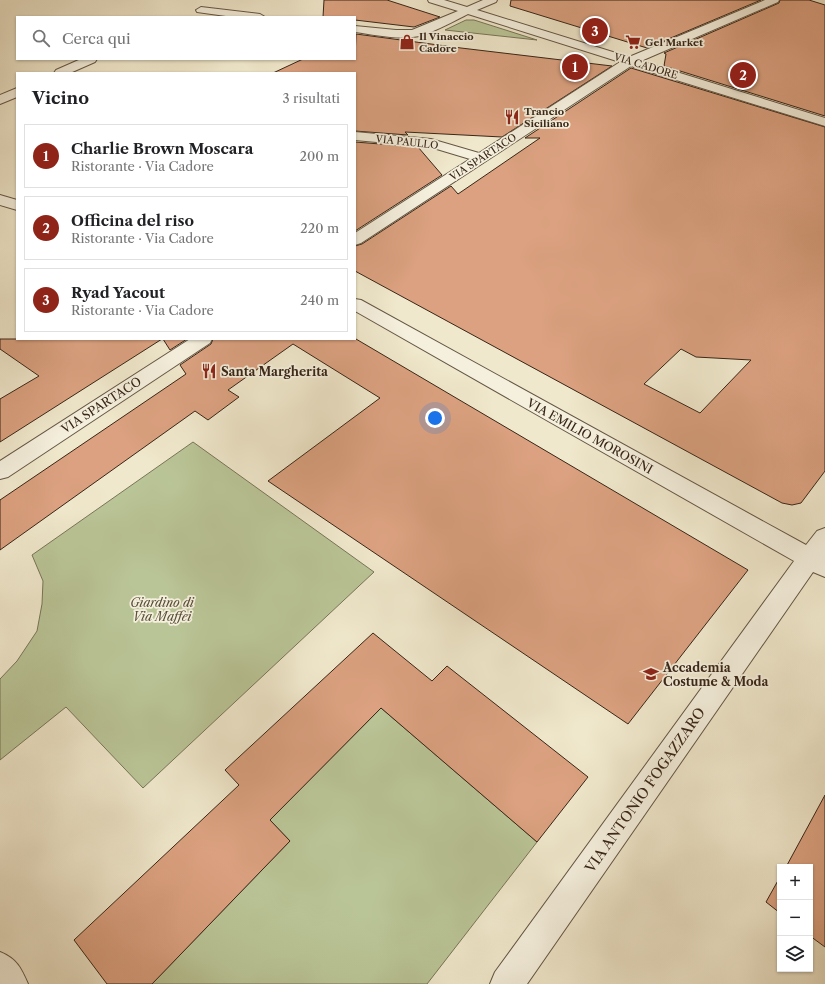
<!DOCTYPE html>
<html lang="it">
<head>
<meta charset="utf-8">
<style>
	:root { --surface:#fff; --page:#f2f2f2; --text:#202124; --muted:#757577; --line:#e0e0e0; --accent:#8f2418 }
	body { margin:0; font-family:"Libre Caslon Text",serif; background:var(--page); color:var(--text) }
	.controls { position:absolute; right:12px; bottom:12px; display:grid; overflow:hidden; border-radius:0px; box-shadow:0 1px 3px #0004 }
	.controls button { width:36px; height:36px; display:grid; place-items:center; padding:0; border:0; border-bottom:1px solid var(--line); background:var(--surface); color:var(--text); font:20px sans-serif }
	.you { position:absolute; left:435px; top:418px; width:14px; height:14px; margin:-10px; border:3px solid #fff; border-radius:50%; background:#1a73e8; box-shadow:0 0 0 6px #1a73e833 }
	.badge { display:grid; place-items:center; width:26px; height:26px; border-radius:50%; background:var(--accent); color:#fff; font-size:13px; font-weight:700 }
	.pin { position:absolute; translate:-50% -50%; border:2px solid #fff; box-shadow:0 1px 4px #0006 }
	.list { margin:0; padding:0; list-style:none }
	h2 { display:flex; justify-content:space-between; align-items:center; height:52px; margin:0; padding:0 16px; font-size:17px }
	h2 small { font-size:13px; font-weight:400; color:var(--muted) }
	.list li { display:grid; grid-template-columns:26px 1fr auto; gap:12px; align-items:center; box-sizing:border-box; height:64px; margin:0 8px 8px; padding:0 8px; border:1px solid var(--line); border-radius:0px }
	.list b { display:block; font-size:15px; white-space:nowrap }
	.list p { margin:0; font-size:13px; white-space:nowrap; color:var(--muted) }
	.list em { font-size:13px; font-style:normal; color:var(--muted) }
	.icon { flex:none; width:22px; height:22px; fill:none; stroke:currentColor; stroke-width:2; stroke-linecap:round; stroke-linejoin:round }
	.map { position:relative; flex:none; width:825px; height:984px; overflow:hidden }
	.search { position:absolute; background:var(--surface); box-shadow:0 1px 3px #0004; left:16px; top:16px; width:340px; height:44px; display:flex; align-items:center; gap:10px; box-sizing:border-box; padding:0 14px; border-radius:0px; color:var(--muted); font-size:15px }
	.panel { position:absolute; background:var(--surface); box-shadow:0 1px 3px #0004; left:16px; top:72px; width:340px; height:268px; border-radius:0px }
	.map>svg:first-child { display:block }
	.green { fill:#bac597; stroke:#787557 }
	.building { fill:#dba180; stroke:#372517; fill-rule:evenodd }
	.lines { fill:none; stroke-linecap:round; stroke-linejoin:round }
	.minor-casing { stroke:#655644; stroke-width:2 }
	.minor { fill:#f5f0de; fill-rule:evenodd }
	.labels { text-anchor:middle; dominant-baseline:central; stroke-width:3.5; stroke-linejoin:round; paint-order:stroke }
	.far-poi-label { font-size:10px; font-weight:bold; fill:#372517; stroke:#f5f0de; text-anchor:start }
	.far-street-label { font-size:10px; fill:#372517; stroke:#f5f0de }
	.poi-label { font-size:12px; font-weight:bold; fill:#372517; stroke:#f5f0de; text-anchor:start }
	.street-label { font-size:12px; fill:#372517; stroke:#f5f0de }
	.park-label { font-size:12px; font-style:italic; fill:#584d37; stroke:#f5f0de }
	.near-street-label { font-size:14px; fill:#372517; stroke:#f5f0de }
</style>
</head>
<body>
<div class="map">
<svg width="825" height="984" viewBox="0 0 825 984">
	<rect width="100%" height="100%" fill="#f0e8cc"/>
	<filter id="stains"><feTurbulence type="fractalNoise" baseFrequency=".005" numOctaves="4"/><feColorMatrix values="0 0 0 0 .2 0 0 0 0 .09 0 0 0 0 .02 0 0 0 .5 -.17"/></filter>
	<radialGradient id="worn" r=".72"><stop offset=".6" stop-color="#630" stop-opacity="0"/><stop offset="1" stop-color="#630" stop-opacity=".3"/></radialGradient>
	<!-- green -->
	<g class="green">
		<path d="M 466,20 L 474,20 L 537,40 L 445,30 Z"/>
		<path d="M 193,442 L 374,572 L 143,788 L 66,707 L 0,760 L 0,679 L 17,661 L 37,631 L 42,604 L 43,581 L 32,555 Z"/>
		<path d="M 381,708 L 537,842 L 427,984 L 152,984 L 290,841 L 270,820 Z"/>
	</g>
	<!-- building -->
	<g class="building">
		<path d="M 324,0 L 387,0 L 440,17 L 414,27 L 355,20 L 355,17 L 323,17 Z"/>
		<path d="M 511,0 L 761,0 L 647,48 L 510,6 Z"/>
		<path d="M 780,0 L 809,0 L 825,5 L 825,116 L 664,66 L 666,54 L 664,53 L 779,3 Z"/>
		<path d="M 356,34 L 461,48 L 612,66 L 502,137 L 405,132 L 408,135 L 355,131 L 355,73 L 273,73 L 303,59 L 355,59 Z"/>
		<path d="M 631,68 L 825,127 L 825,471 L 801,503 L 792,505 L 782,503 L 355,271 L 355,246 L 362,244 L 451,186 L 458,194 L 540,138 L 525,138 ZM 681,349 L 696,357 L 751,360 L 700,413 L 644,384 Z"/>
		<path d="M 355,142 L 418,147 L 442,175 L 355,231 Z"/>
		<path d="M 0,339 L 162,339 L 0,442 L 0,399 L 39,376 L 0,349 Z"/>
		<path d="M 163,339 L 187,339 L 170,350 Z"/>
		<path d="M 213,339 L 356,339 L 748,570 L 628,724 L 268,481 L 380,398 L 293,344 L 228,390 L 239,397 L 208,420 L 195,411 L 0,550 L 0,500 L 186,374 L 180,365 L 211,344 Z"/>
		<path d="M 373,633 L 432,681 L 447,666 L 588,777 L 537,842 L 381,708 L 270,820 L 290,841 L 152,984 L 107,984 L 74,940 L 239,785 L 225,770 Z"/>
		<path d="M 825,795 L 825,947 L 810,936 L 810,867 L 786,867 Z"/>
		<path d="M 780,877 L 780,913 L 766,902 Z"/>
	</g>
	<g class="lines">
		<!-- minor casing -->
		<g class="minor-casing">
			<g id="minor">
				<path d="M 428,0 L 444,0 L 467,7 L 483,0 L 497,0 L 496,2 L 477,10 L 629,57 L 765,0 L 779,0 L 778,2 L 641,61 L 825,118 L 825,126 L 631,66 L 361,243 L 355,245 L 355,233 L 470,159 L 430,147 L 355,140 L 355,132 L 431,139 L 479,153 L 620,62 L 468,14 C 454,21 438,30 423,35 C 401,41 377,35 355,32 L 355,26 L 396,30 L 412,30 L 458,11 L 429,2 Z"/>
				<path d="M 201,7 L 260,14 L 265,17 L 233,17 L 197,12 L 196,10 Z"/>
				<path d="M 81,59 L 97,59 L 95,62 L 70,73 L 54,73 L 56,70 Z"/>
				<path d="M 17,88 L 17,97 L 0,104 L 0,95 Z"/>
				<path d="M 0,195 L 17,200 L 17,210 L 0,205 Z"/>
				<path d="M 355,299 L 361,300 L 806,545 L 817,531 L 825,528 L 825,577 L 813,572 L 527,984 L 490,984 L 495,972 L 794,561 L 355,311 Z"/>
				<path d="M 190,339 L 212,339 L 210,343 L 8,477 L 0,479 L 0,461 Z"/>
				<path d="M 0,952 C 17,959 21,968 28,984 L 0,984 Z"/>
			</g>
		</g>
		<!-- minor -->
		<use href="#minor" class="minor"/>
	</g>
	<!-- icons -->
	<defs>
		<g id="shop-bare" transform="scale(1.2)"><path d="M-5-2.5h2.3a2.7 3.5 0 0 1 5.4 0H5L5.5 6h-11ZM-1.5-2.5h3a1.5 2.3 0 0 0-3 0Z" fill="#8f2418" stroke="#f5f0de" stroke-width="2.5" paint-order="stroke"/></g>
		<g id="supermarket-bare" transform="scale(1.2)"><path d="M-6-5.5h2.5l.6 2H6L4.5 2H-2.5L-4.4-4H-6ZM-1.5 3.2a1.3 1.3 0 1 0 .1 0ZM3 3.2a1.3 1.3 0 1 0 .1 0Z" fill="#8f2418" stroke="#f5f0de" stroke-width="2.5" paint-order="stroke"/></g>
		<g id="restaurant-bare" transform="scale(1.2)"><path d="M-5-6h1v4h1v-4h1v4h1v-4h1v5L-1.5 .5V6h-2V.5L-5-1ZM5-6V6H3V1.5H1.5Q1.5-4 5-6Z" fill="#8f2418" stroke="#f5f0de" stroke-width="2.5" paint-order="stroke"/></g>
		<g id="school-bare" transform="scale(1.2)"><path d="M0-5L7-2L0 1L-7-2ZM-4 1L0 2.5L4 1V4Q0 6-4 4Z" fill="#8f2418" stroke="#f5f0de" stroke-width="2.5" paint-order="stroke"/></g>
	</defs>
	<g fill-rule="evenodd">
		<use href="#shop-bare" x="407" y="42"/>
		<use href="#supermarket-bare" x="633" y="42"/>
		<use href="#restaurant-bare" x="512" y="117"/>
		<use href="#restaurant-bare" x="209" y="371"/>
		<use href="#school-bare" x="651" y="674"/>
	</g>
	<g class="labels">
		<!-- far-poi labels -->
		<g class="far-poi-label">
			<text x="419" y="36">Il Vinaccio<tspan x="419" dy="12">Cadore</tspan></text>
			<text x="645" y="42">Gel Market</text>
			<text x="524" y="111">Trancio<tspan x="524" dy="12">Siciliano</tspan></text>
		</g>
		<!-- far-street labels -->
		<g class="far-street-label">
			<text transform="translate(646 66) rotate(17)">VIA CADORE</text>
			<text transform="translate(407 142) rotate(6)">VIA PAULLO</text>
			<text transform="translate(483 157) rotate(-33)">VIA SPARTACO</text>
		</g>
		<!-- poi labels -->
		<g class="poi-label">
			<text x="221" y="371">Santa Margherita</text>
			<text x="663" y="667">Accademia<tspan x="663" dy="14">Costume &amp; Moda</tspan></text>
		</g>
		<!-- street labels -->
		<g class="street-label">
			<text transform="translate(101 405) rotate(-33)">VIA SPARTACO</text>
			<text transform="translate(590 436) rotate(29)">VIA EMILIO MOROSINI</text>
		</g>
		<!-- park labels -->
		<g class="park-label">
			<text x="162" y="602">Giardino di<tspan x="162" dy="14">Via Maffei</tspan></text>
		</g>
		<!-- near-street labels -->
		<g class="near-street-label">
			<text transform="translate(645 790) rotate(-55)">VIA ANTONIO FOGAZZARO</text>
		</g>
	</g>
	<rect width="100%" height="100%" filter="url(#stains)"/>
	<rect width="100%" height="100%" fill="url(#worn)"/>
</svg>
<div class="controls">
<button>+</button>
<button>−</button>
<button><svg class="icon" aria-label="layers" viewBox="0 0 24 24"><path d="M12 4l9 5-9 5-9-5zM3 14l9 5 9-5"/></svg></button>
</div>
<div class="you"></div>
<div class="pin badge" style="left:575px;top:67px">1</div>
<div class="pin badge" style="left:743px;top:75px">2</div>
<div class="pin badge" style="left:595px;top:31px">3</div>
<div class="search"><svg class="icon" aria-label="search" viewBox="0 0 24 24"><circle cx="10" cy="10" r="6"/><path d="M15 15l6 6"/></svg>Cerca qui</div>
<section class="panel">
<h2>Vicino<small>3 risultati</small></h2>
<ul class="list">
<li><span class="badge">1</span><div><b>Charlie Brown Moscara</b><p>Ristorante · Via Cadore</p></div><em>200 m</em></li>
<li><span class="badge">2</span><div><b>Officina del riso</b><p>Ristorante · Via Cadore</p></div><em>220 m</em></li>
<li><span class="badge">3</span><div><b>Ryad Yacout</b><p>Ristorante · Via Cadore</p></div><em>240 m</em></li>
</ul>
</section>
</div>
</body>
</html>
